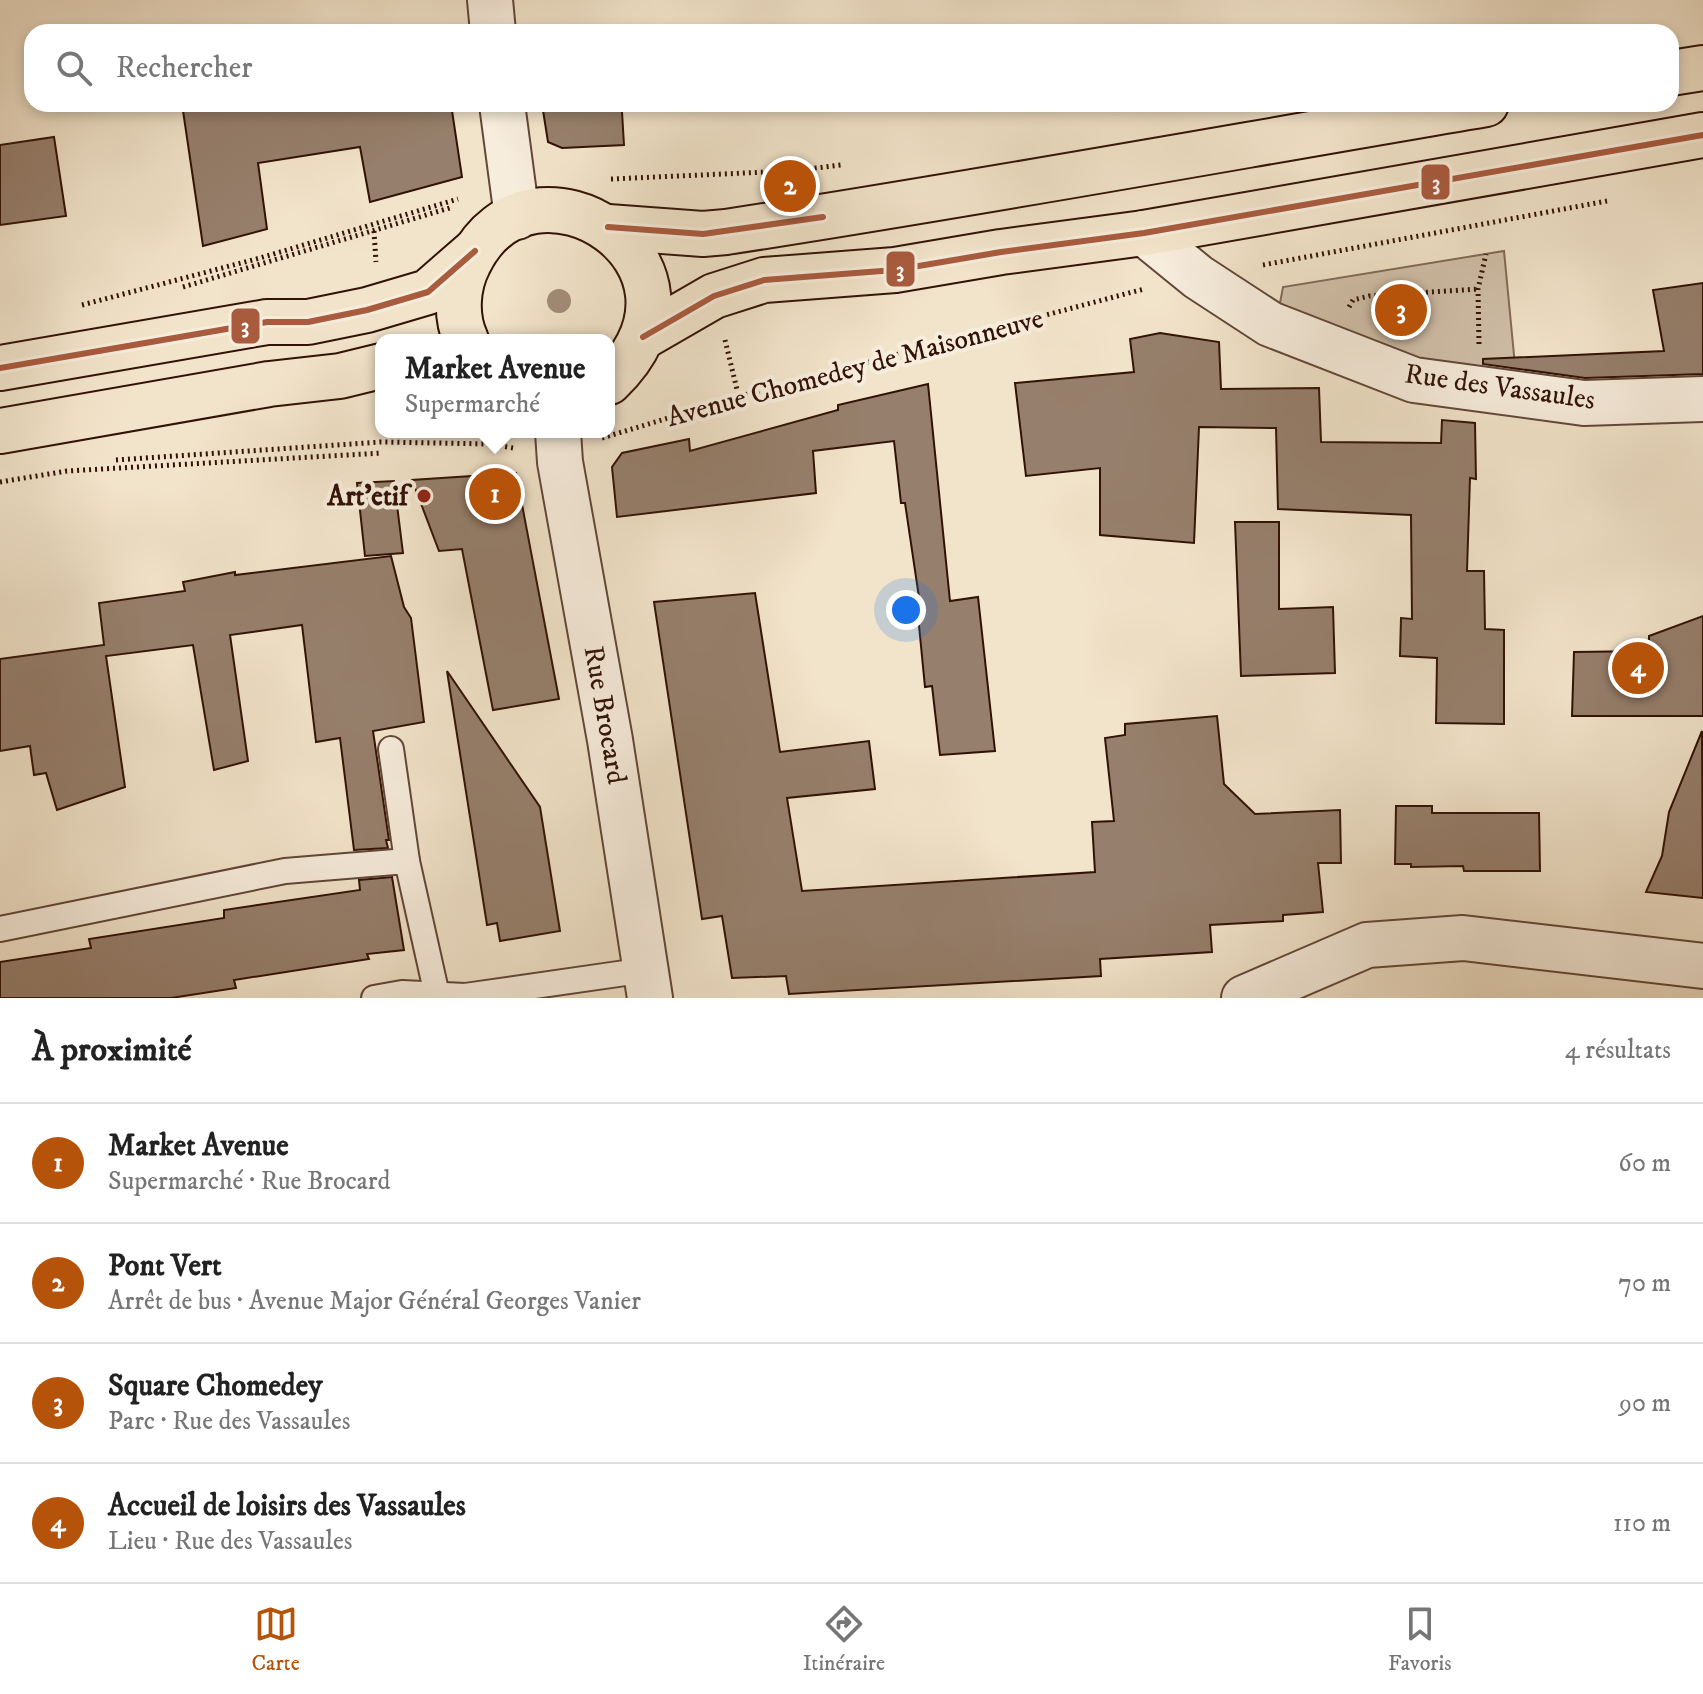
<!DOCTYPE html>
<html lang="fr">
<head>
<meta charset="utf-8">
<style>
	:root { --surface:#fff; --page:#f6f6f6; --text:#222; --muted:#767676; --line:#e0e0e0; --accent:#b45309 }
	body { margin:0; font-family:"IM FELL DW Pica",serif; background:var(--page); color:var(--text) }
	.you { position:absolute; left:906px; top:610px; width:28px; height:28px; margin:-20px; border:6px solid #fff; border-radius:50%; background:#1a73e8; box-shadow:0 0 0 12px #1a73e833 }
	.badge { display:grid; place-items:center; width:52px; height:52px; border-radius:50%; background:var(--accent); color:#fff; font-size:26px; font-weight:700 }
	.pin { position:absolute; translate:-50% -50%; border:4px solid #fff; box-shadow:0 2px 8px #0006 }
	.popup { position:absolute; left:375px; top:334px; width:240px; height:104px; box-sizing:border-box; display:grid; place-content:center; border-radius:16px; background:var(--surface); filter:drop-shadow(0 2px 6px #0005); font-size:26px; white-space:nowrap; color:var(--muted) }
	.popup b { font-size:30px; color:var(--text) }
	.popup::after { content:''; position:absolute; left:50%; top:100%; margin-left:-16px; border:16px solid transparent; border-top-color:var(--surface) }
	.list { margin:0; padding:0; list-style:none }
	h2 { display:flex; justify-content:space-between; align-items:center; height:104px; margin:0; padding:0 32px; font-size:34px }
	h2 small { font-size:26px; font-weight:400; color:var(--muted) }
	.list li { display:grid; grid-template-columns:52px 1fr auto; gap:24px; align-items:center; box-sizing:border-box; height:120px; padding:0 32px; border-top:2px solid var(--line) }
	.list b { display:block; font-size:30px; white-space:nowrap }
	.list p { margin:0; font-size:26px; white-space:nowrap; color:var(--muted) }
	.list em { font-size:26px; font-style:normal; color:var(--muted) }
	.icon { flex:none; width:44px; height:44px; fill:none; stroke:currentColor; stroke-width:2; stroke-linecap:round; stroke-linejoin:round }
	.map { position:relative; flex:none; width:1703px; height:998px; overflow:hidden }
	.search { position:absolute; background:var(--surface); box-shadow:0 4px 12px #0003; left:24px; right:24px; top:24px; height:88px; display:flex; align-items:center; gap:20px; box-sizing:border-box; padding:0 28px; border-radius:24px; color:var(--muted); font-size:30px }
	.sheet { height:584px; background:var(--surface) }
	nav { display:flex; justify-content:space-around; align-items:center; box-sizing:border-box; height:112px; border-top:2px solid var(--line); background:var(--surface); font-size:22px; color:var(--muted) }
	nav a { display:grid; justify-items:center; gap:4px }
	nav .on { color:var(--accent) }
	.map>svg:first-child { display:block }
	.green { fill:#d1c0aa; stroke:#826958; stroke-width:2 }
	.building { fill:#967f6c; stroke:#321206; stroke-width:2 }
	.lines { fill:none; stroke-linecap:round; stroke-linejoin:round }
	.lane-casing { stroke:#624637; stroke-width:28 }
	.street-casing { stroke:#624637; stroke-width:48 }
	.primary-casing { stroke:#321206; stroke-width:48 }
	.path { stroke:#321206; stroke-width:5; stroke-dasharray:2 4; stroke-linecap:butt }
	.lane { stroke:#f7eddd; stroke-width:24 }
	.street { stroke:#f7eddd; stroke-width:44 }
	.primary { stroke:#f2e4cb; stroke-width:44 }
	.bus-1-casing { stroke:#f7eddd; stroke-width:12 }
	.bus-1 { stroke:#a95b3e; stroke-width:6 }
	.tree { fill:#a38d7a }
	.poi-dot { fill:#8f2418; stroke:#f7eddd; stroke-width:3 }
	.labels { text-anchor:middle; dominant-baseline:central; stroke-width:8; stroke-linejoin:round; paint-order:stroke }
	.street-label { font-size:28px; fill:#321206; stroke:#f7eddd }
	.poi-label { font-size:28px; font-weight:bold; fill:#321206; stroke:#f7eddd; text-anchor:end }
	.line-badge { stroke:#f7eddd; stroke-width:3 }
	.badge-label { font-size:22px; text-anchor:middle; font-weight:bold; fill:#fff }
</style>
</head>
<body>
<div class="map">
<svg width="1703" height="998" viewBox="0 0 1703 998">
	<rect width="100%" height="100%" fill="#f2e4cb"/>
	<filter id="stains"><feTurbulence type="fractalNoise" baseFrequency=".0025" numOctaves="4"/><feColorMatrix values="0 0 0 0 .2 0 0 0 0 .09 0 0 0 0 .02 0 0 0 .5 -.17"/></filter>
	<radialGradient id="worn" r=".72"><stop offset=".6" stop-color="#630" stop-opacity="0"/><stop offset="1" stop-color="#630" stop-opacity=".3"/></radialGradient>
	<!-- green -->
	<path class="green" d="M 1504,251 L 1516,376 L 1399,357 L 1305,318 L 1280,303 L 1283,287 Z"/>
	<!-- building -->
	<g class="building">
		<path d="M 182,104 L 451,104 L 462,177 L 370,202 L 360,147 L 258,163 L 267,229 L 203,246 Z"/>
		<path d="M 542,104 L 619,104 L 622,112 L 624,145 L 562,148 L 548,142 Z"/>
		<path d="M 54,137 L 66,216 L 0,225 L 0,145 Z"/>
		<path d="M 1703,283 L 1703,374 L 1585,378 L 1483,364 L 1483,359 L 1664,351 L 1653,290 Z"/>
		<path d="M 1160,333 L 1219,342 L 1221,389 L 1319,388 L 1321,442 L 1441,443 L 1442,420 L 1475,423 L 1476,479 L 1470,478 L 1467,571 L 1484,571 L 1485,629 L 1504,630 L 1504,724 L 1436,723 L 1437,658 L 1400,656 L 1401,618 L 1412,619 L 1411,515 L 1278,509 L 1276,428 L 1199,427 L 1194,543 L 1100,535 L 1100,468 L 1026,476 L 1015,383 L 1134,372 L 1130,339 Z"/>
		<path d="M 928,384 L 950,601 L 978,597 L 995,751 L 940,755 L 932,686 L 925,687 L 917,605 L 920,604 L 905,503 L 901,503 L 894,441 L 813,451 L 816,493 L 617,517 L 612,467 L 622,453 L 689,439 L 690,451 L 838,410 L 838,405 Z"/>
		<path d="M 516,473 L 559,699 L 493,710 L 462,549 L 439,551 L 412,480 Z"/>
		<path d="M 394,481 L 403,553 L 365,556 L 357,483 Z"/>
		<path d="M 1235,522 L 1279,522 L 1279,609 L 1333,607 L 1335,673 L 1241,676 Z"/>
		<path d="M 391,556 L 404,607 L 411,618 L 424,722 L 373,731 L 389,840 L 386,840 L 388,848 L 354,850 L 340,738 L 316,742 L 302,625 L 230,635 L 248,761 L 214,770 L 193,645 L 106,656 L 125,787 L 57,810 L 46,773 L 34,775 L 30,746 L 0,751 L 0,659 L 104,645 L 99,603 L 185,591 L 183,582 L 235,572 L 235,575 Z"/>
		<path d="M 755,593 L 780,752 L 869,741 L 875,789 L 787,798 L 802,891 L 1095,872 L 1092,822 L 1114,821 L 1105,738 L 1125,735 L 1125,724 L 1217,716 L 1224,784 L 1255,814 L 1340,810 L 1341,863 L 1318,863 L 1323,912 L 1283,915 L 1283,921 L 1210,925 L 1212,952 L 1100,959 L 1101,976 L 789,994 L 786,976 L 732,978 L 722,916 L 702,919 L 654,602 Z"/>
		<path d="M 1703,616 L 1703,716 L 1572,716 L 1574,652 L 1649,651 L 1649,636 Z"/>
		<path d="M 447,671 L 540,807 L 560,931 L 500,941 L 497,923 L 487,925 Z"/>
		<path d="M 1702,731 L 1703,898 L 1646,892 L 1662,856 L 1669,812 Z"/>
		<path d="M 1396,806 L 1432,806 L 1432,813 L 1539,813 L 1540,871 L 1464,871 L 1463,866 L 1411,867 L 1411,864 L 1395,864 Z"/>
		<path d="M 392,877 L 404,950 L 367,954 L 369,959 L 234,980 L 236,988 L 171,998 L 0,998 L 0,962 L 91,948 L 89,939 L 224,918 L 224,910 L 360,890 L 359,880 Z"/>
	</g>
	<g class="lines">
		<!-- lane casing -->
		<g class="lane-casing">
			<g id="lane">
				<path d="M 391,749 L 407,861"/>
				<path d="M 0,929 L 285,871 L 407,861 L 437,995"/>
				<path d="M 374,998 L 402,993 L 465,996 L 646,970"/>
			</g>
		</g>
		<!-- street casing -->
		<g class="street-casing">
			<g id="street">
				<path d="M 490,0 L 493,32"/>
				<path d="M 502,104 L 517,217"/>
				<path d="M 1144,233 L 1198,277 L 1270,324 L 1414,380 L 1584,403 L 1703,399"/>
				<path d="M 558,432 L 560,462 L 610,740 L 650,998"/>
				<path d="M 1244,998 L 1367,945 L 1463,938 L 1703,966"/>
			</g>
		</g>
		<!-- primary casing -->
		<g class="primary-casing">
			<g id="primary">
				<path d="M 1671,73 L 1703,68"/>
				<path d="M 608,227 L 703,234 L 726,232 C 980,193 1232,147 1486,104"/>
				<path d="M 643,337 L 714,296 L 764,280 L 895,270 L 1001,252 L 1144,233 L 1703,135"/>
				<path d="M 466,340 C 455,316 457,286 469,263 C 531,135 733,264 609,382"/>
				<path d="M 0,368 L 267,322 L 308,322 L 367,310 L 428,292 L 475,251"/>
				<path d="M 0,431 L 269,384 L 340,376 L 381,366"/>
			</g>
		</g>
		<!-- path -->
		<g class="path">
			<path d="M 611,179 L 790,171 L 841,165"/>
			<path d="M 374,231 L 376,262"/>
			<path d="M 1263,265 L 1607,201"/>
			<path d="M 183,287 L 453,207"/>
			<path d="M 82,305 L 260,258 L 458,199"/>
			<path d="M 1349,307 L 1353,300 L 1369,296 L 1399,294"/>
			<path d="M 1399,327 L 1399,294 L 1478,289"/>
			<path d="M 725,340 L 739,398"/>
			<path d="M 1479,344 L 1478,289 L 1486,254"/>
			<path d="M 602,438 L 748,394 L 1144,289"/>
			<path d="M 116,460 L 381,442 L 490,444 L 513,448"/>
			<path d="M 0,482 L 67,471 L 382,453"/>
		</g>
		<!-- lane -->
		<use href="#lane" class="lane"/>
		<!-- street -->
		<use href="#street" class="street"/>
		<!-- primary -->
		<use href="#primary" class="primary"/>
		<!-- bus-1 casing -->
		<g class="bus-1-casing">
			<g id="bus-1">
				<path d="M 608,227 L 703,234 L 823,217"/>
				<path d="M 643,337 L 714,296 L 764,280 L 895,270 L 1001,252 L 1144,233 L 1703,135"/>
				<path d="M 0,368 L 267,322 L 308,322 L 367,310 L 428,292 L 475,251"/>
			</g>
		</g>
		<!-- bus-1 -->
		<use href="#bus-1" class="bus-1"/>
	</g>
	<!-- trees -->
	<circle class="tree" cx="559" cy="301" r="12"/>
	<!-- markers -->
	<circle class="poi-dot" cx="424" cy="496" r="8"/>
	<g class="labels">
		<!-- street labels -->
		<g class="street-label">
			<text transform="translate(855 368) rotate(-15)">Avenue Chomedey de Maisonneuve</text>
			<text transform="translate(1500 387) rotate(8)">Rue des Vassaules</text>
			<text transform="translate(605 715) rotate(80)">Rue Brocard</text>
		</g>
		<!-- poi labels -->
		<g class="poi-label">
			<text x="408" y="496">Art'etif</text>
		</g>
	</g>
	<g class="line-badge">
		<rect x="1420" y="163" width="31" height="38" rx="8" fill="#a95b3e"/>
		<rect x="885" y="250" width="31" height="38" rx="8" fill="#a95b3e"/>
		<rect x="230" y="307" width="31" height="38" rx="8" fill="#a95b3e"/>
	</g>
	<g class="badge-label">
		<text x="1436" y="190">3</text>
		<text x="900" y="277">3</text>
		<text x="245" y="333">3</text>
	</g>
	<rect width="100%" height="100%" filter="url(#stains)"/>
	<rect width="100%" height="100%" fill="url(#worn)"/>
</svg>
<div class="you"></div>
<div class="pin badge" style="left:495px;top:494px">1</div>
<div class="popup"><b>Market Avenue</b>Supermarché</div>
<div class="pin badge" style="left:790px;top:186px">2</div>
<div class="pin badge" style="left:1401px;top:310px">3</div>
<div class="pin badge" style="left:1638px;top:668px">4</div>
<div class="search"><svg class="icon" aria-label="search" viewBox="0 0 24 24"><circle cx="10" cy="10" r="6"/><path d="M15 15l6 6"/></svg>Rechercher</div>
</div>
<section class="sheet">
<h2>À proximité<small>4 résultats</small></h2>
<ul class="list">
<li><span class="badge">1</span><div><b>Market Avenue</b><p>Supermarché · Rue Brocard</p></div><em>60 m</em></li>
<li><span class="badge">2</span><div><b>Pont Vert</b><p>Arrêt de bus · Avenue Major Général Georges Vanier</p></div><em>70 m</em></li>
<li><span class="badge">3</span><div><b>Square Chomedey</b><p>Parc · Rue des Vassaules</p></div><em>90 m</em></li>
<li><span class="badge">4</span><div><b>Accueil de loisirs des Vassaules</b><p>Lieu · Rue des Vassaules</p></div><em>110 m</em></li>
</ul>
</section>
<nav>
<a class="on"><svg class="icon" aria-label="map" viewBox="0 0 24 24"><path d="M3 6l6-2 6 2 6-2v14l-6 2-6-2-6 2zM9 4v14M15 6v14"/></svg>Carte</a>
<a><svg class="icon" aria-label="directions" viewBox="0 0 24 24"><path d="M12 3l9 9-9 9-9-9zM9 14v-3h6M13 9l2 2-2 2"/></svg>Itinéraire</a>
<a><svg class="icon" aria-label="saved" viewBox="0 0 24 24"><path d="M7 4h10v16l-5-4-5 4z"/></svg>Favoris</a>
</nav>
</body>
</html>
